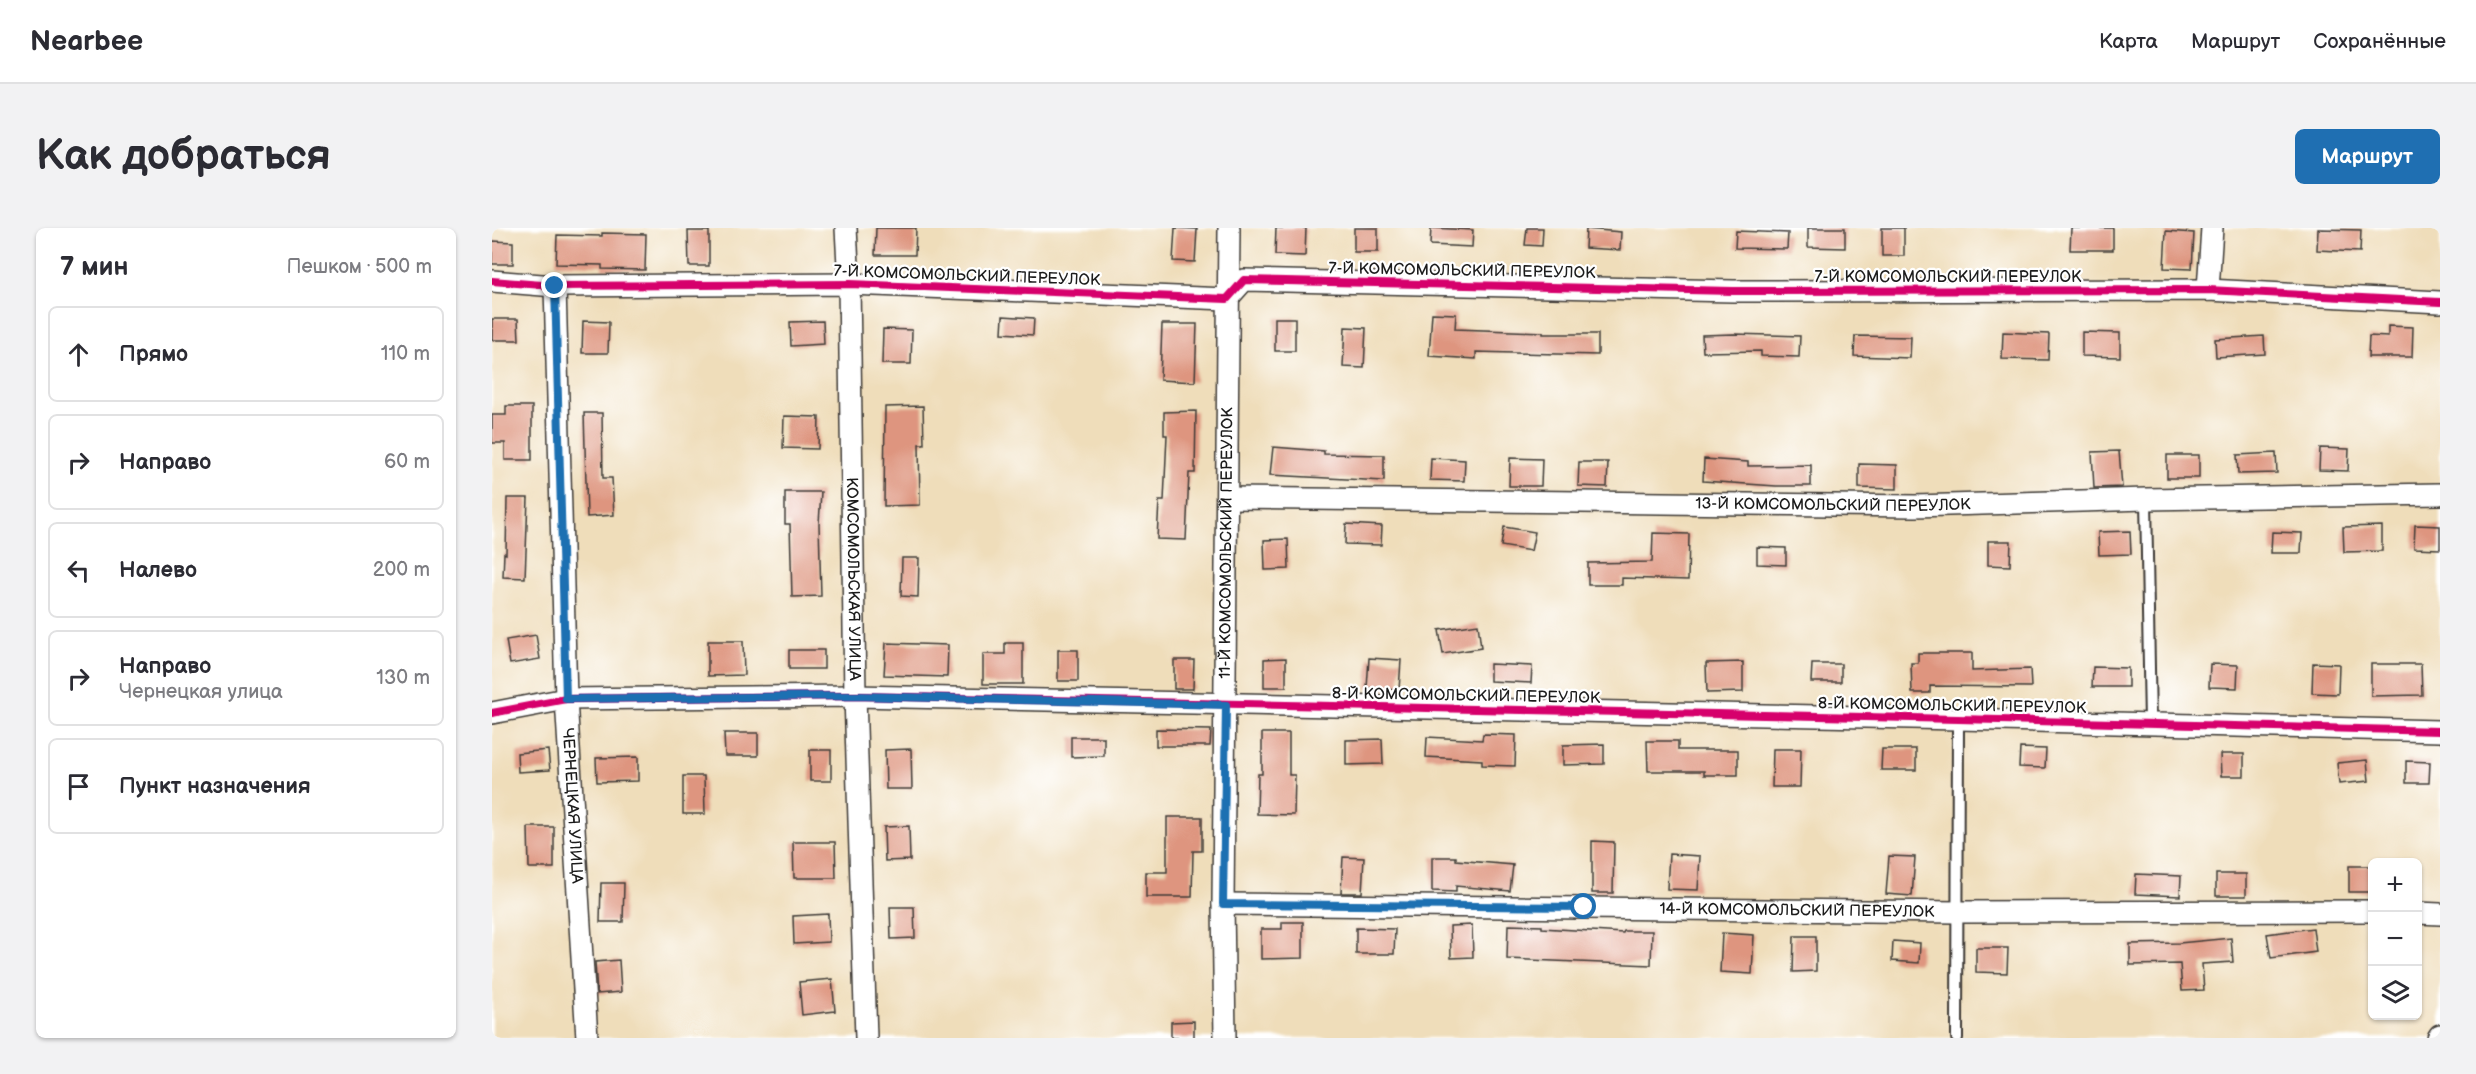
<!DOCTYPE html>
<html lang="ru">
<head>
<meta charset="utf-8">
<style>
	:root { --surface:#fff; --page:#f2f2f3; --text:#2b2b33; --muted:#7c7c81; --line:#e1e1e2; --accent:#1f6fb2 }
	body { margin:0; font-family:"Balsamiq Sans",sans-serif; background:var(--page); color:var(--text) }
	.controls { position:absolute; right:18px; bottom:18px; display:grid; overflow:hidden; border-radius:9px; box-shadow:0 2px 4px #0004 }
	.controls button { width:54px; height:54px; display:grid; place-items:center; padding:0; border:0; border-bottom:2px solid var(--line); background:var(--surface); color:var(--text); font:30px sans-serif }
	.stop { position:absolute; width:18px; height:18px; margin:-14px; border:4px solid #1f6fb2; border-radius:50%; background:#fff }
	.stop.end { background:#1f6fb2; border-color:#fff; box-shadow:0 2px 6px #0008 }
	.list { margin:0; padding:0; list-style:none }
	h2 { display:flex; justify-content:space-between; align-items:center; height:78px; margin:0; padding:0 24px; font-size:26px }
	h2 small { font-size:20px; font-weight:400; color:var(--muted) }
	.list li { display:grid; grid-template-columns:39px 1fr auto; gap:18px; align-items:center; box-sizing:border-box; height:96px; margin:0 12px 12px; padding:0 12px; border:2px solid var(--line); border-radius:9px }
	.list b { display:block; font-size:22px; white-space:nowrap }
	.list p { margin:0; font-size:20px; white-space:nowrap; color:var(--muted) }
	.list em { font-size:20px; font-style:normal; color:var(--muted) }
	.icon { flex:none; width:33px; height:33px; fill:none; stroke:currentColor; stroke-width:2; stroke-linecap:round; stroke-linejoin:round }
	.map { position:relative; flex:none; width:1948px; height:810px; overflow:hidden; border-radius:9px }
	header { display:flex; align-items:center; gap:36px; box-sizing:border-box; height:84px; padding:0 30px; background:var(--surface); border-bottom:2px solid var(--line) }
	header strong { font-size:28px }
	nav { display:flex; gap:33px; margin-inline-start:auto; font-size:21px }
	.intro { display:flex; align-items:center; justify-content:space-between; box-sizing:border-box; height:144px; padding:0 36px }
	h1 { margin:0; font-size:42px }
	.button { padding:15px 27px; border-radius:9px; background:var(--accent); color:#fff; font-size:21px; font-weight:700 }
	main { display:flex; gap:36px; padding:0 36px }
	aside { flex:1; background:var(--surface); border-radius:9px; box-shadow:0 2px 4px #0004 }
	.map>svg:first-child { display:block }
	.building { fill:#de957f }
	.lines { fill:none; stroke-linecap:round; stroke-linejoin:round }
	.service-casing { stroke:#3c3934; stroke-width:14 }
	.minor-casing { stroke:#3c3934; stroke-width:24 }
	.service { stroke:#fff; stroke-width:10 }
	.minor { stroke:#fff; stroke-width:21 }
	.cycleway-casing { stroke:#fff; stroke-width:11 }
	.cycleway { stroke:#d6006c; stroke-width:8 }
	.route { stroke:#1f6fb2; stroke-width:8 }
	.labels { text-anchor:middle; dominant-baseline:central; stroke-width:4.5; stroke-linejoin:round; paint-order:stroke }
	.street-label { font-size:16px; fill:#1c1c1c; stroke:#fff }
</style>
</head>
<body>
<header>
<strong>Nearbee</strong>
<nav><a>Карта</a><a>Маршрут</a><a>Сохранённые</a></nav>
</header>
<div class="intro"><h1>Как добраться</h1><a class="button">Маршрут</a></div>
<main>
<aside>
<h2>7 мин<small>Пешком · 500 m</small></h2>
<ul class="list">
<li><svg class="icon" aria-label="ahead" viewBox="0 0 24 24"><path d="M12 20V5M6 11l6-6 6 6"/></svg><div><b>Прямо</b></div><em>110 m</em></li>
<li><svg class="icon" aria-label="right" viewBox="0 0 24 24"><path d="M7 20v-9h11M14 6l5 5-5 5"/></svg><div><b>Направо</b></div><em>60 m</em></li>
<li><svg class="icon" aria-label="left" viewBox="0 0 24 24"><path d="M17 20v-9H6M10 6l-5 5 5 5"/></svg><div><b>Налево</b></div><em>200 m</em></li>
<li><svg class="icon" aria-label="right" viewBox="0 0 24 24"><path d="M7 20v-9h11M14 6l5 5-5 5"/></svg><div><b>Направо</b><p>Чернецкая улица</p></div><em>130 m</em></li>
<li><svg class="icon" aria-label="arrive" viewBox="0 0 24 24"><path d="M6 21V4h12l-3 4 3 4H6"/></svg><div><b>Пункт назначения</b></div></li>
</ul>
</aside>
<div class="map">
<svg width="1948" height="810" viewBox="0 0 1948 810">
	<rect width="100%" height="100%" fill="#fff"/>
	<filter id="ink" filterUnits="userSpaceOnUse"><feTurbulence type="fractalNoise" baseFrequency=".0167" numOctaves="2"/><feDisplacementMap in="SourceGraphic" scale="12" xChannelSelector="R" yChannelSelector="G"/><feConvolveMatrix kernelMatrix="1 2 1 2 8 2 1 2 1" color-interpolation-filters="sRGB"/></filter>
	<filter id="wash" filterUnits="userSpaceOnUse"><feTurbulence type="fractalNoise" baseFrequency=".008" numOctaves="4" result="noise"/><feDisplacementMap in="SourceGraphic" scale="24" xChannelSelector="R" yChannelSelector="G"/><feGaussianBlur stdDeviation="1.35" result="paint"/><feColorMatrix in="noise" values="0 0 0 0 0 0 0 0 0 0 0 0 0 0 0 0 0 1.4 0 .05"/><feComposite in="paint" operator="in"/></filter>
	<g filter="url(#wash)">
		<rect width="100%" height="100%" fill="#efddba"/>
		<g id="blocks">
			<!-- building -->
			<g class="building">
				<path d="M 384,0 L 424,0 L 423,27 L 383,27 Z"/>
				<path d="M 683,0 L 705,1 L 703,34 L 681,33 Z"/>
				<path d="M 784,0 L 814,0 L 813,28 L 783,27 Z"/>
				<rect x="862" y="0" width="24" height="24"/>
				<path d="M 939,0 L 981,2 L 980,19 L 938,17 Z"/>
				<path d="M 1035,0 L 1051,0 L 1050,18 L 1033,17 Z"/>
				<path d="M 1316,0 L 1353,0 L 1353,20 L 1316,19 Z"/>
				<rect x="1390" y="0" width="22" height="28"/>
				<path d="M 1579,0 L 1621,0 L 1621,22 L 1578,22 Z"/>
				<path d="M 1094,1 L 1129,4 L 1128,22 L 1093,20 Z"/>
				<path d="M 1826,1 L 1869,2 L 1868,24 L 1825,22 Z"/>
				<path d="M 196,3 L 217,3 L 217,38 L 197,38 Z"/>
				<path d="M 1244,3 L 1296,5 L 1295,21 L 1243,20 Z"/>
				<path d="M 1674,3 L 1702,5 L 1700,41 L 1672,40 Z"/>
				<path d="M 110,5 L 154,6 L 153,42 L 110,41 L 110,37 L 64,36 L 65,7 L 110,8 Z"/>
				<path d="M 0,13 L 21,14 L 21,36 L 0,36 Z"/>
				<path d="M 940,85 L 964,86 L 963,101 L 1051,104 L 1051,106 L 1106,106 L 1106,127 L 984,124 L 984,131 L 937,128 Z"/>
				<path d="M 511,88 L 542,90 L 541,107 L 510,105 Z"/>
				<rect x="783" y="90" width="20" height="33"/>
				<path d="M 0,91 L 26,91 L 27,112 L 0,112 Z"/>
				<path d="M 91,93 L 117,94 L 116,125 L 90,125 Z"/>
				<path d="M 331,93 L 332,116 L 299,118 L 298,94 Z"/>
				<path d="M 670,96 L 705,96 L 703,154 L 668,152 Z"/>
				<path d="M 1896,98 L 1921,99 L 1920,129 L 1876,129 L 1877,108 L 1896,109 Z"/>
				<path d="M 853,99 L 874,100 L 872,140 L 851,139 Z"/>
				<path d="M 391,101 L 420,102 L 419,136 L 390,136 Z"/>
				<path d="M 1511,104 L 1557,106 L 1556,132 L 1510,131 Z"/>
				<path d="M 1590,104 L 1628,105 L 1628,129 L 1590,128 Z"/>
				<path d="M 1242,106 L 1308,108 L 1307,129 L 1269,128 L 1269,123 L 1211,124 L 1210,107 Z"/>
				<path d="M 1363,108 L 1419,109 L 1418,130 L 1362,128 Z"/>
				<path d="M 1772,108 L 1773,126 L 1724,129 L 1723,111 Z"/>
				<path d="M 14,178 L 40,178 L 40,232 L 13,232 L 13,215 L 0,215 L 0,187 L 14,187 Z"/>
				<path d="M 431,178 L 432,216 L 427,216 L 428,277 L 392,278 L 393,179 Z"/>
				<path d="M 704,183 L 703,245 L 697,245 L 694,312 L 665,311 L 667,273 L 672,273 L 675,207 L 672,207 L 672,184 Z"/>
				<path d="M 92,185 L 110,185 L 111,250 L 120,250 L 122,287 L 95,289 Z"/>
				<path d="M 292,188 L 327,189 L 326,221 L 291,220 Z"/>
				<path d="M 781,219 L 832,223 L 832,226 L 892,227 L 892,253 L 778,247 Z"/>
				<path d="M 1828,220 L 1857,221 L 1856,243 L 1827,242 Z"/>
				<path d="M 1627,223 L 1630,259 L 1602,260 L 1600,224 Z"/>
				<path d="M 1784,225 L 1785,245 L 1746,246 L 1745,227 Z"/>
				<rect x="1675" y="227" width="32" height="23"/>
				<path d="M 939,230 L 973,232 L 972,253 L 938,252 Z"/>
				<path d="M 1018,230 L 1050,231 L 1049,258 L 1017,258 Z"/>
				<path d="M 1212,231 L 1256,234 L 1256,238 L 1319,237 L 1319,258 L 1284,258 L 1211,253 Z"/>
				<path d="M 1087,234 L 1116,234 L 1115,259 L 1086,258 Z"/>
				<path d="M 1367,236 L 1405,237 L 1405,261 L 1367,260 Z"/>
				<path d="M 293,264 L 329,264 L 327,296 L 329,368 L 300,369 L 298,296 L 293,296 Z"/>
				<path d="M 15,270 L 36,270 L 33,350 L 11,349 L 12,325 L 14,326 Z"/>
				<path d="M 854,296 L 890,298 L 889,317 L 853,316 Z"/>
				<path d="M 1923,297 L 1948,298 L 1948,321 L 1922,320 Z"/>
				<path d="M 1890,298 L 1890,323 L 1852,324 L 1851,299 Z"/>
				<path d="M 1012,299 L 1043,304 L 1039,323 L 1009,318 Z"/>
				<path d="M 1638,303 L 1639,326 L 1607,327 L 1606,304 Z"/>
				<path d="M 1780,304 L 1810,305 L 1809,325 L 1779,325 Z"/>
				<path d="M 1161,305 L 1197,306 L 1196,352 L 1130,350 L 1130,357 L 1096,357 L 1096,335 L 1160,334 Z"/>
				<path d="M 796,311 L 797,341 L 773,342 L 772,312 Z"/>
				<path d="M 1496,313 L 1519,313 L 1518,338 L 1496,337 Z"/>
				<path d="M 1265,319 L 1294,320 L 1294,337 L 1265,336 Z"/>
				<path d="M 410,330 L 427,330 L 426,369 L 409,368 Z"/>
				<path d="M 986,396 L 989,420 L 951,426 L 947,402 Z"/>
				<path d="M 44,407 L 48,431 L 18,436 L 14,412 Z"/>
				<path d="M 216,413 L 251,413 L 252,447 L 216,448 Z"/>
				<path d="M 394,415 L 456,417 L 455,449 L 392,447 Z"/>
				<path d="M 513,415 L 531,415 L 531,456 L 491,456 L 491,426 L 513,426 Z"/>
				<rect x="297" y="422" width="35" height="19"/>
				<rect x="566" y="422" width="20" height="31"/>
				<path d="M 1426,425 L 1480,425 L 1480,443 L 1538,441 L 1539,459 L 1438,458 L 1438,465 L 1420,465 L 1419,435 L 1426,435 Z"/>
				<path d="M 794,430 L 794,459 L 772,459 L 772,431 Z"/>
				<path d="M 877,430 L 909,432 L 907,462 L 875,460 Z"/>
				<path d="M 682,432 L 702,432 L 701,461 L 682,461 Z"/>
				<path d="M 1251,434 L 1251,464 L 1215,465 L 1214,435 Z"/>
				<path d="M 1821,435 L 1847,436 L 1846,466 L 1820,465 Z"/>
				<path d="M 998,436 L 1040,438 L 1039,455 L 998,453 Z"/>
				<path d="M 1320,436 L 1349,436 L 1349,454 L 1319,454 Z"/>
				<path d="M 1718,436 L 1746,437 L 1745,460 L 1717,459 Z"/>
				<path d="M 1879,436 L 1929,436 L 1930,467 L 1879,468 Z"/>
				<path d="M 1601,439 L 1636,440 L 1636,459 L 1600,459 Z"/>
				<path d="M 664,501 L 719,502 L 718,518 L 664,518 Z"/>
				<path d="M 232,505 L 266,505 L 266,528 L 233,528 Z"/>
				<path d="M 770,505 L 797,505 L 797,547 L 803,547 L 802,587 L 765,586 L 766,546 L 770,546 Z"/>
				<path d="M 991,506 L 1024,507 L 1023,538 L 990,537 L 990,532 L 934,529 L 935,509 L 990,512 Z"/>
				<path d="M 579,509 L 612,509 L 612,528 L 579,529 Z"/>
				<path d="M 890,511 L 891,536 L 854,537 L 854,512 Z"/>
				<path d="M 1155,513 L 1186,513 L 1186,522 L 1246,522 L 1246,547 L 1212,547 L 1212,543 L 1156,543 Z"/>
				<path d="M 1112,516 L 1112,536 L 1071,537 L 1071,517 Z"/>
				<path d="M 1528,520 L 1554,521 L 1553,540 L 1527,539 Z"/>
				<path d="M 419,521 L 420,561 L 394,561 L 393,522 Z"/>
				<path d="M 1281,521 L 1309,521 L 1308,559 L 1280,559 Z"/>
				<path d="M 1390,521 L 1424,521 L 1424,542 L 1389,542 Z"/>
				<path d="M 56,522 L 58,542 L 26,544 L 25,525 Z"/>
				<rect x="318" y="522" width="21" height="31"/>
				<path d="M 1728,526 L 1752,526 L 1752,548 L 1729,548 Z"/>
				<path d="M 146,529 L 146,553 L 105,554 L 104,530 Z"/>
				<path d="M 1875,532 L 1877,553 L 1847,556 L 1845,535 Z"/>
				<path d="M 1914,533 L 1938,534 L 1937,555 L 1914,555 Z"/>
				<path d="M 191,548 L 212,548 L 213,586 L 191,586 Z"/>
				<path d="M 675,589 L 710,589 L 710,623 L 701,623 L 700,669 L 654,669 L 654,644 L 675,644 Z"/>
				<path d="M 417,598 L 418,632 L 393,633 L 392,599 Z"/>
				<path d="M 36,599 L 62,599 L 62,640 L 37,640 Z"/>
				<path d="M 1100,613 L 1122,614 L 1121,665 L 1100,665 Z"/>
				<path d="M 301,614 L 343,614 L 344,650 L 302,650 Z"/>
				<path d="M 1177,626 L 1208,628 L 1206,662 L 1175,661 Z"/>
				<path d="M 1397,628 L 1423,629 L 1420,668 L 1394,666 Z"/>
				<path d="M 851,629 L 872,630 L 870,665 L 849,665 Z"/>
				<path d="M 940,629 L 964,629 L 964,632 L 1021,637 L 1018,663 L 964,658 L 964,664 L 940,663 Z"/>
				<rect x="1857" y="638" width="24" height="26"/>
				<path d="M 1644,646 L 1689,648 L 1688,668 L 1643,666 Z"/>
				<rect x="1724" y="646" width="30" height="22"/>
				<path d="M 109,655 L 132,655 L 131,694 L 108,694 Z"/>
				<path d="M 398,679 L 422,679 L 423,710 L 399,711 Z"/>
				<path d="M 336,686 L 337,714 L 302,716 L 301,688 Z"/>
				<path d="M 790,694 L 811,694 L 811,730 L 769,731 L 769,701 L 790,701 Z"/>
				<path d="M 980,697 L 981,729 L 959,730 L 958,698 Z"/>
				<path d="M 1016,697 L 1050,698 L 1050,700 L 1131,705 L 1132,703 L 1160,703 L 1159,737 L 1015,731 Z"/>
				<path d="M 864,700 L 903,701 L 902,726 L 864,726 Z"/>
				<path d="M 1821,700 L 1824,724 L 1779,730 L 1775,706 Z"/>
				<path d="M 1230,705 L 1262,707 L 1260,746 L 1228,744 Z"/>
				<path d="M 1302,708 L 1324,708 L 1324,743 L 1301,744 Z"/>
				<path d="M 1739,710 L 1741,734 L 1710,736 L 1712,762 L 1690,763 L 1688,736 L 1638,737 L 1638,716 L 1687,715 Z"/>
				<path d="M 1401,713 L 1428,715 L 1427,735 L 1400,733 Z"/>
				<path d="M 1484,720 L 1516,720 L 1515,745 L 1484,744 Z"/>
				<path d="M 127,732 L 129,764 L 105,766 L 103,734 Z"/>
				<path d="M 340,751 L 343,783 L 310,787 L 307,754 Z"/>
				<path d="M 702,793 L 702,810 L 679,810 L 679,794 Z"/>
			</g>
		</g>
	</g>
	<g filter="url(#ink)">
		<use href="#blocks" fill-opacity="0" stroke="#3c3934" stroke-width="1.5"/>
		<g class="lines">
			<!-- service casing -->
			<g class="service-casing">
				<g id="service">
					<path d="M 1654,271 L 1658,496"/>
					<path d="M 1465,810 L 1466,491"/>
				</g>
			</g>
			<!-- minor casing -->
			<g class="minor-casing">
				<g id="minor">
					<path id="s1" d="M 354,0 L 357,56 L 363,468 L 374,810"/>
					<path d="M 0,53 L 63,58 L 357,56 L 735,71 L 752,52 L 1241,63 L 1716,62 L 1948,74"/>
					<path id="s2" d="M 63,58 L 74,471 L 95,810"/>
					<path d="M 1716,62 L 1720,0"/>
					<path id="s3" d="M 735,270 L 1423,278 L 1654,271 L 1948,266"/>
					<path d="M 0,485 L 74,471 L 363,468 L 1466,491 L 1948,503"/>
					<path id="s4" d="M 731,676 L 1466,684 L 1880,683"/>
					<path d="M 1926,685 L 1948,686"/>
					<path id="s5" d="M 733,810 L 731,676 L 737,0"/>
					<path d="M 1946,810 L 1948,807"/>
				</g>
			</g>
			<!-- service -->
			<use href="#service" class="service"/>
			<!-- minor -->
			<use href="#minor" class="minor"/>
			<!-- cycleway casing -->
			<g class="cycleway-casing">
				<g id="cycleway">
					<path d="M 0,53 L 63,58 L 357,56 L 735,71 L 752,52 L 1241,63 L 1716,62 L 1948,74"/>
					<path d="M 0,485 L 74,471 L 363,468 L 1466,491 L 1948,503"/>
				</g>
			</g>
			<!-- cycleway -->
			<use href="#cycleway" class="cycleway"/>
		</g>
	</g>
	<g class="lines" filter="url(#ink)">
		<!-- route -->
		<path class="route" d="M 63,58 L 74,471 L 363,468 L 734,477 L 731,676 L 1092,679"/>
	</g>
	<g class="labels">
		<!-- street labels -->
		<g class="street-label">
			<text transform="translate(970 43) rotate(1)">7-Й КОМСОМОЛЬСКИЙ ПЕРЕУЛОК</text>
			<text transform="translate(475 48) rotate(2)">7-Й КОМСОМОЛЬСКИЙ ПЕРЕУЛОК</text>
			<text x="1456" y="49">7-Й КОМСОМОЛЬСКИЙ ПЕРЕУЛОК</text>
			<text stroke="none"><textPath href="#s3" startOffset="606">13-Й КОМСОМОЛЬСКИЙ ПЕРЕУЛОК</textPath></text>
			<text stroke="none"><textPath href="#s5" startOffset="495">11-Й КОМСОМОЛЬСКИЙ ПЕРЕУЛОК</textPath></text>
			<text stroke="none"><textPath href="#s1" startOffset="351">КОМСОМОЛЬСКАЯ УЛИЦА</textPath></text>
			<text transform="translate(974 468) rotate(1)">8-Й КОМСОМОЛЬСКИЙ ПЕРЕУЛОК</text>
			<text transform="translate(1460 478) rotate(1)">8-Й КОМСОМОЛЬСКИЙ ПЕРЕУЛОК</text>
			<text stroke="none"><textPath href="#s2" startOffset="520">ЧЕРНЕЦКАЯ УЛИЦА</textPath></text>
			<text stroke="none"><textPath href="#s4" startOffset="574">14-Й КОМСОМОЛЬСКИЙ ПЕРЕУЛОК</textPath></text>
		</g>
	</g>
</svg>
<div class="controls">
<button>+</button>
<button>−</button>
<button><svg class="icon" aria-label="layers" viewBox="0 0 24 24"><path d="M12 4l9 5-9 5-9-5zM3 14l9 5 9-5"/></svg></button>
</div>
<div class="stop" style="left:1092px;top:679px"></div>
<div class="stop end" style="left:63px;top:58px"></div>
</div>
</main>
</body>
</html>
